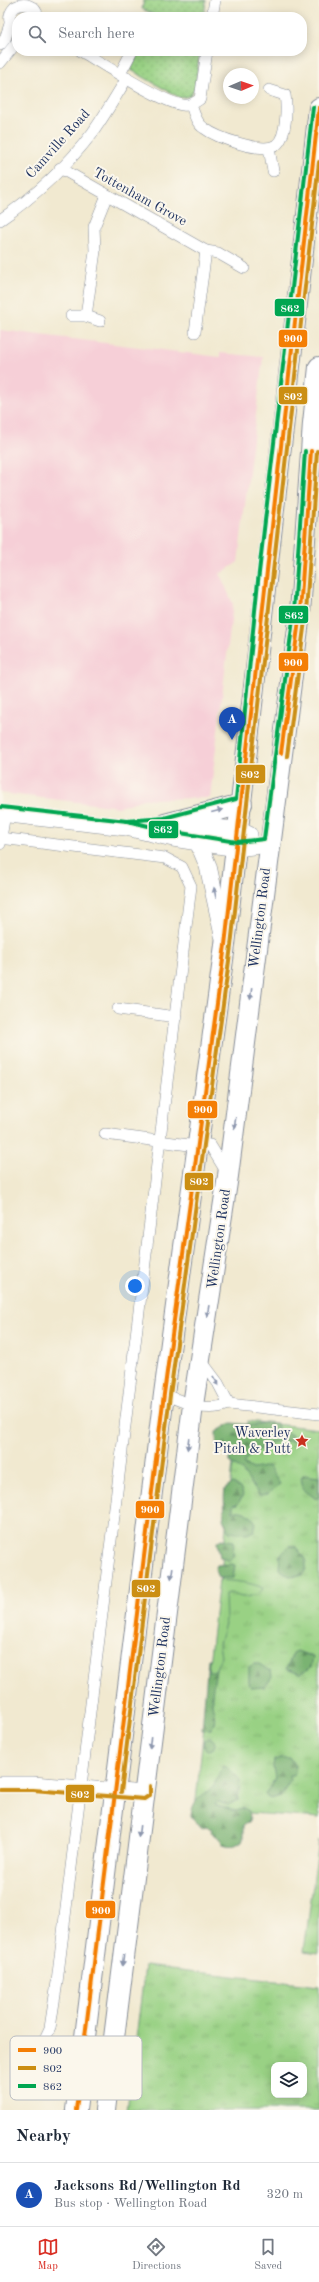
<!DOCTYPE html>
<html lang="en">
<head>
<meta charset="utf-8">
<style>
	:root { --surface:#fff; --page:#f2f2f3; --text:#1f2937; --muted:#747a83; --line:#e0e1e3; --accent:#d93025 }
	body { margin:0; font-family:"Old Standard TT",serif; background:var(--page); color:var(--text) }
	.controls { position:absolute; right:12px; bottom:12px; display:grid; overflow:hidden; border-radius:8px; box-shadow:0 2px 10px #0003 }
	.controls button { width:36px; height:36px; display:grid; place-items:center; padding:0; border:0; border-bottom:1px solid var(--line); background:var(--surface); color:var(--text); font:20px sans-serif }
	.compass { position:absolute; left:223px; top:68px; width:36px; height:36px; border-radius:50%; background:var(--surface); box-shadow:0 2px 10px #0003; rotate:88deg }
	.you { position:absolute; left:135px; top:1286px; width:14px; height:14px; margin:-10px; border:3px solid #fff; border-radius:50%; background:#1a73e8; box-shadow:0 0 0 6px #1a73e833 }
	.badge { display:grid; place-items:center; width:26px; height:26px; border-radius:50%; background:var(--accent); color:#fff; font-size:13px; font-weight:700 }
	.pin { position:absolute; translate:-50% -33px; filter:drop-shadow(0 1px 2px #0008) }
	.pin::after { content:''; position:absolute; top:21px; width:14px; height:12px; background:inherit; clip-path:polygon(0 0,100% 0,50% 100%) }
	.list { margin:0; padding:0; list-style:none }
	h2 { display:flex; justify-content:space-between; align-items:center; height:52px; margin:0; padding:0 16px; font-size:17px }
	h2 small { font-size:13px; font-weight:400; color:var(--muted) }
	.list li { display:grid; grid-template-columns:26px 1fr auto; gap:12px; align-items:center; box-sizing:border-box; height:64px; padding:0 16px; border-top:1px solid var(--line) }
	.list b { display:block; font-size:15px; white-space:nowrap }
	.list p { margin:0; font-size:13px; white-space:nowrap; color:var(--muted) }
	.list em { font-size:13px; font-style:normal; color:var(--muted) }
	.icon { flex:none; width:22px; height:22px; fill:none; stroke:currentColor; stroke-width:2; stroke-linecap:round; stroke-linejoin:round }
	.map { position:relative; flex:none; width:319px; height:2110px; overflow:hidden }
	.search { position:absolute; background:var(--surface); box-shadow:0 2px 10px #0003; left:12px; right:12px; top:12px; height:44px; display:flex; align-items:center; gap:10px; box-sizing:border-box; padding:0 14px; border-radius:16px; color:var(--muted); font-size:15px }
	.sheet { height:116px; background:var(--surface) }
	nav { display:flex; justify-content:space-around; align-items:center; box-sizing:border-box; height:56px; border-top:1px solid var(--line); background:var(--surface); font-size:11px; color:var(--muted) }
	nav a { display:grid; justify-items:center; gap:2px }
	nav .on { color:var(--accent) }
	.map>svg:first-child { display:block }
	.built { fill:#f6cfd7 }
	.grass { fill:url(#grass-tufts); stroke:#5a8071; fill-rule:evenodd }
	.forest { fill:url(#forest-firs); stroke:#4a7168 }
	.park { fill:url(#park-dots); stroke:#5a8071 }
	.garden { fill:#99d184; stroke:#5a8071 }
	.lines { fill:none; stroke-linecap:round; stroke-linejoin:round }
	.street-casing { stroke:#868c97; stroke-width:12 }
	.secondary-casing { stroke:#868c97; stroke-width:16 }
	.primary-casing { stroke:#868c97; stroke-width:18 }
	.highway-casing { stroke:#868c97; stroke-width:22 }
	.street { stroke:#fff; stroke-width:11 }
	.secondary { stroke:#fff; stroke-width:15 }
	.primary { stroke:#fff; stroke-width:17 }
	.highway { stroke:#fff; stroke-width:20 }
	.bus-1-casing { stroke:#fbf7ec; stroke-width:7 }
	.bus-2-casing { stroke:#fbf7ec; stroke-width:7 }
	.bus-3-casing { stroke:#fbf7ec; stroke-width:7 }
	.bus-1 { stroke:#f47e05; stroke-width:4 }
	.bus-2 { stroke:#cb8e13; stroke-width:4 }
	.bus-3 { stroke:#00a651; stroke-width:4 }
	.oneway { fill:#8d97ae }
	.labels { text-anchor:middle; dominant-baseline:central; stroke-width:4; stroke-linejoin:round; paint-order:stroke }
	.street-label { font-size:14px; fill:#1b2f5e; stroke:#fbf7ec }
	.poi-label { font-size:14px; fill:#1b2f5e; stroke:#fbf7ec; text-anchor:end }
	.key { fill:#fbf7ec; stroke:#b8bbc1; stroke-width:1 }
	.key-label { font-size:11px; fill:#1b2f5e }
	.line-badge { stroke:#fbf7ec; stroke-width:1.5 }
	.badge-label { font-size:11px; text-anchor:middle; font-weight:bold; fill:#fff }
</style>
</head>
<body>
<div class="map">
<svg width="319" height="2110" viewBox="0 0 319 2110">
	<defs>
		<pattern id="grass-tufts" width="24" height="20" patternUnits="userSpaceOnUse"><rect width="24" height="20" fill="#99d184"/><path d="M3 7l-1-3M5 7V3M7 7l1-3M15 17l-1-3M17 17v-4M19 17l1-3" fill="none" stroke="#83b474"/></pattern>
		<pattern id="forest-firs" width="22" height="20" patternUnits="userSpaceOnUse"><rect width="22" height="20" fill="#7ab372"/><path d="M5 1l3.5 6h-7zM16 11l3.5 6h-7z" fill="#639261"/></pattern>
		<pattern id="park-dots" width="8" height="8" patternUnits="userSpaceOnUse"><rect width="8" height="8" fill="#99d184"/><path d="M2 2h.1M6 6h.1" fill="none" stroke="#83b474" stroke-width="1.8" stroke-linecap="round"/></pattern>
	</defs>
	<rect width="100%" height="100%" fill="#fbf7ec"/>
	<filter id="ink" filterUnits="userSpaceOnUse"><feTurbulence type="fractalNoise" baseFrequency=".025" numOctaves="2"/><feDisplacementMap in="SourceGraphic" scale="8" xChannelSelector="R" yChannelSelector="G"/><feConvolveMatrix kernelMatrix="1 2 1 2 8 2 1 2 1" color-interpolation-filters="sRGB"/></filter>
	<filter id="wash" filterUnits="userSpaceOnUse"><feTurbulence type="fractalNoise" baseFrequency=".012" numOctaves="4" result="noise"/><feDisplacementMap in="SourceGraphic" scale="16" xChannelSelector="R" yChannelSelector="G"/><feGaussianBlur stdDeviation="0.9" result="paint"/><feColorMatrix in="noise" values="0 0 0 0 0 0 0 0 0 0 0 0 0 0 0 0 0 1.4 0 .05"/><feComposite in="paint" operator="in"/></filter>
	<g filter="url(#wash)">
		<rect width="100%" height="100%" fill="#f1e9d0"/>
		<!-- built -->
		<path class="built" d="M 0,330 L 220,357 L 220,353 L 263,357 L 238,562 L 220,574 L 233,604 L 210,798 L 143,799 L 119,807 L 0,793 Z"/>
		<!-- grass -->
		<g class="grass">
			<path d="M 248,1421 L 319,1429 L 319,1818 L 195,1809 L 233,1464 Z"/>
			<path d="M 319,1840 L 319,1953 L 304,1951 Z"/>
			<path d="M 145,1966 L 319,1986 L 319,2110 L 127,2110 ZM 274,2065 L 304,2065 L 304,2095 L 274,2095 Z"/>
		</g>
		<!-- forest -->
		<g class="forest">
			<path d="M 265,1422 L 277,1423 L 278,1429 L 292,1435 L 293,1441 L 275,1441 L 251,1454 L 243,1463 L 253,1469 L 268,1466 L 280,1484 L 268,1494 L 259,1495 L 242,1471 L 230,1462 L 227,1449 L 217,1446 L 216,1432 L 231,1423 L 255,1425 Z"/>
			<path d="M 303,1475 L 319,1477 L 319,1497 L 316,1499 L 303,1489 L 301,1477 Z"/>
			<path d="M 233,1483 L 241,1489 L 243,1495 L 238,1504 L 233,1505 L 233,1511 C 244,1510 250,1513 256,1523 L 254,1531 L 247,1534 L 229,1532 L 223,1519 C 226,1508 223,1500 225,1489 Z"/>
			<path d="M 221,1539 L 234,1541 L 233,1556 L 230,1561 L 220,1557 L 217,1542 Z"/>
			<path d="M 289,1546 L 295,1546 L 306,1559 L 306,1569 L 303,1575 L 289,1576 L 279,1569 L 280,1555 Z"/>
			<path d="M 230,1564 L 235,1565 L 233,1578 L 218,1578 L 215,1570 L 217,1565 Z"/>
			<path d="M 297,1651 L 313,1657 L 311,1667 L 300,1674 L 286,1669 L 293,1653 Z"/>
			<path d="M 208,1659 L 216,1662 C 217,1675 211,1688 212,1702 C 213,1712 218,1719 211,1729 L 202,1730 Z"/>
			<path d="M 254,1664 L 259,1664 L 271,1671 L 272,1676 L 265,1687 L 251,1688 L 249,1682 L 249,1667 Z"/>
			<circle cx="209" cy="1744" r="6"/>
			<path d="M 281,1758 L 290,1758 C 294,1764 297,1768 294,1775 L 289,1775 L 290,1781 L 281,1796 L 271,1799 L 265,1795 L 275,1778 L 273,1767 L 274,1760 Z"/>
			<path d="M 224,1766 L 229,1768 L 240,1780 L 238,1800 L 228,1805 L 218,1802 L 214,1804 L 236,1811 L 244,1808 L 249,1811 L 250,1817 L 248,1823 L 243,1825 L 243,1840 C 236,1846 232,1847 223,1844 L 220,1839 L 211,1833 L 212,1829 L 206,1827 L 202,1829 L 191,1816 C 193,1795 205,1798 215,1783 C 218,1777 219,1772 224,1766 Z"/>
		</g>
		<!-- park -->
		<g class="park">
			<path d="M 144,0 L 206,0 L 204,17 L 154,17 L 155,15 L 142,9 Z"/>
			<path d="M 139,51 L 200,51 L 195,88 L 190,96 L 180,98 L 131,70 Z"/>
		</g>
		<!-- garden -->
		<path class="garden" d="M 219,1580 C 233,1581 250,1582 263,1588 C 262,1594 249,1597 244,1597 C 236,1597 233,1591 225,1594 L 226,1620 L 219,1644 L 221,1657 L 215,1670 L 208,1672 Z"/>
	</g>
	<g filter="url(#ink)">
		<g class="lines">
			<!-- street casing -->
			<g class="street-casing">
				<g id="street">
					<path d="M 212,17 L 215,0"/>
					<path d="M 17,31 C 8,25 7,15 15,7 C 24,2 36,5 38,17"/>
					<path d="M 0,45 L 5,39 L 10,24"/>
					<path d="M 81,51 C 101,63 163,103 183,105 C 190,106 194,103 200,99 L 207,51"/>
					<path d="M 0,63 L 17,42"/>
					<path d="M 120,74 L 132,51"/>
					<path d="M 191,105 C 194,113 196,123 204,128 C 217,138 263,154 276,145 C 287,137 287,106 285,95 L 269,90"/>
					<path d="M 269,148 L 273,171"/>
					<path d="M 60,168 L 206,251 L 218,253 L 244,268"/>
					<path d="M 0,220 C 34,197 68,165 93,132 C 105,115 116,96 127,78"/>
					<path d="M 71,316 L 86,316 L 100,321"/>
					<path d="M 86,316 L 95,251 L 94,227 L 107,195"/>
					<path d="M 195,332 L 206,251"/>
					<path d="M 0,838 L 165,858 L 182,867 L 191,886 L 57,1982 L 50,2028 L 43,2043"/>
					<path d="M 0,844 L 5,813"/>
					<path d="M 118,1009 L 176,1017"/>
					<path d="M 105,1134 L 189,1145 L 210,1145 L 226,1171"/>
					<path d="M 200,1359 L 218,1383 L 229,1404"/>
					<path d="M 164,1394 C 185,1403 206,1413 229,1404 L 319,1414"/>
				</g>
			</g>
			<!-- secondary casing -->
			<g class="secondary-casing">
				<path id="secondary" d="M 0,1784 L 33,1784 L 144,1793"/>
			</g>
			<!-- primary casing -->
			<g class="primary-casing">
				<g id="primary">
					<path d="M 0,813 L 126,827 L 173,838 L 237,848 L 269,844"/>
					<path d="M 172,825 L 239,830 L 249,835"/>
					<path d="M 198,842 L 208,866 L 223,935"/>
				</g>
			</g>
			<!-- highway casing -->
			<g class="highway-casing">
				<g id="highway">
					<path d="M 165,824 L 242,804"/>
					<path d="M 76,2110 L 164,1394 L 225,945 L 319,108"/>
					<path d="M 105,2110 L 193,1405 L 228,1176 L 300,613 L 313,423 L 319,367"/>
				</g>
			</g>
			<!-- street -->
			<use href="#street" class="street"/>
			<!-- secondary -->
			<use href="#secondary" class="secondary"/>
			<!-- primary -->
			<use href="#primary" class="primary"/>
			<!-- highway -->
			<use href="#highway" class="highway"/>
			<!-- bus-1 casing -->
			<g class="bus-1-casing">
				<g id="bus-1">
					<path d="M 281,753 L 300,613 L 311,451"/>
					<path d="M 76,2110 L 164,1394 L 225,945 L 319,108"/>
				</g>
			</g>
			<!-- bus-2 casing -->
			<g class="bus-2-casing">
				<g id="bus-2">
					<path d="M 287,756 L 306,613 L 317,451"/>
					<path d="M 0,1790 L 33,1790 L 144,1799 L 150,1795 L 150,1786"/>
					<path d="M 121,1792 L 170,1395 L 231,946 L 319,162"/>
				</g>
			</g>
			<!-- bus-3 casing -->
			<g class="bus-3-casing">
				<g id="bus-3">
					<path d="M 1,807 L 127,821 L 174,832 L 237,842 L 264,839 L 294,612 L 305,451"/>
					<path d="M 126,821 L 164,818 L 236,799 L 258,581 L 313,107"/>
				</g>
			</g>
			<!-- bus-1 -->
			<use href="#bus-1" class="bus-1"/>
			<!-- bus-2 -->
			<use href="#bus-2" class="bus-2"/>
			<!-- bus-3 -->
			<use href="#bus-3" class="bus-3"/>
		</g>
		<!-- one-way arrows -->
		<defs><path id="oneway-solid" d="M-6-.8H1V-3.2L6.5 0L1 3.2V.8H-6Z"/></defs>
		<g class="oneway">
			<use href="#oneway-solid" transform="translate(217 811) rotate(-15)"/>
			<use href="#oneway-solid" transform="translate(215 893) rotate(-101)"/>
			<use href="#oneway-solid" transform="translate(251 994) rotate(97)"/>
			<use href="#oneway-solid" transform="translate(235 1123) rotate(97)"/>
			<use href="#oneway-solid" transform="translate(208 1311) rotate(99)"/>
			<use href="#oneway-solid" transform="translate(216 1381) rotate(59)"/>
			<use href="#oneway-solid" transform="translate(188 1444) rotate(97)"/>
			<use href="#oneway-solid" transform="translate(172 1573) rotate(98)"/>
			<use href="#oneway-solid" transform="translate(150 1743) rotate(97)"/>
			<use href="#oneway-solid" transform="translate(139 1831) rotate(97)"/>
			<use href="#oneway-solid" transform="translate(123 1960) rotate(97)"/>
		</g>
	</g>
	<!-- icons -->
	<defs>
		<g id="sight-bare" transform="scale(1.08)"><path d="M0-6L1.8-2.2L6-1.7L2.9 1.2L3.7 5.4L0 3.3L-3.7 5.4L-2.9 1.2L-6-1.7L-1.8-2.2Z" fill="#c8321e" stroke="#fbf7ec" stroke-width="2.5" paint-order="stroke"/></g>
	</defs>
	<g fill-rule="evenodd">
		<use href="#sight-bare" x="302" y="1441"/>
	</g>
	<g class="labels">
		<!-- street labels -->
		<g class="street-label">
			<text transform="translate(58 144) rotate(-48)">Camville Road</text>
			<text transform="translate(140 197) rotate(29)">Tottenham Grove</text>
			<text transform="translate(260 918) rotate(-83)">Wellington Road</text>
			<text transform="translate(219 1239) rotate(-82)">Wellington Road</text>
			<text transform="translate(160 1667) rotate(-83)">Wellington Road</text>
		</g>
		<!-- poi labels -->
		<g class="poi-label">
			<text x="291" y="1433">Waverley<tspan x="291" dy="16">Pitch &amp; Putt</tspan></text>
		</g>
	</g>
	<!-- legend -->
	<rect x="10" y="2036" width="132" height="64" rx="6" class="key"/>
	<rect x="18" y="2048" width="18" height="4" fill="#f47e05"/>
	<rect x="18" y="2066" width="18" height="4" fill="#cb8e13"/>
	<rect x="18" y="2084" width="18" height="4" fill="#00a651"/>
	<g class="key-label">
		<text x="43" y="2054">900</text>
		<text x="43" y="2072">802</text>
		<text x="43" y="2090">862</text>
	</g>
	<g class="line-badge">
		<rect x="274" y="298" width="31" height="19" rx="4" fill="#00a651"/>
		<rect x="278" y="329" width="30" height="19" rx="4" fill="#f47e05"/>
		<rect x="278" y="386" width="30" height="19" rx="4" fill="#cb8e13"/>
		<rect x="278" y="605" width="31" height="19" rx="4" fill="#00a651"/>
		<rect x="278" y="652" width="31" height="20" rx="4" fill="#f47e05"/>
		<rect x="235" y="764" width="31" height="20" rx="4" fill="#cb8e13"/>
		<rect x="148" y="820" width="31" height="19" rx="4" fill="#00a651"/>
		<rect x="187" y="1100" width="31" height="19" rx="4" fill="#f47e05"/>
		<rect x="184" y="1172" width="30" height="19" rx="4" fill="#cb8e13"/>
		<rect x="135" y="1500" width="30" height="19" rx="4" fill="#f47e05"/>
		<rect x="131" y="1579" width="30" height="19" rx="4" fill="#cb8e13"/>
		<rect x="65" y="1784" width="30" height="19" rx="4" fill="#cb8e13"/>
		<rect x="85" y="1900" width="31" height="19" rx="4" fill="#f47e05"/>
	</g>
	<g class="badge-label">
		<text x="290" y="312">862</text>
		<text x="293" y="342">900</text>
		<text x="293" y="400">802</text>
		<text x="294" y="619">862</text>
		<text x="293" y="666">900</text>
		<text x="250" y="778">802</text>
		<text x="163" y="833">862</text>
		<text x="203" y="1113">900</text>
		<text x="199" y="1185">802</text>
		<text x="150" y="1513">900</text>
		<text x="146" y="1592">802</text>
		<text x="80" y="1798">802</text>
		<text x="101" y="1914">900</text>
	</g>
</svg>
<div class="controls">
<button><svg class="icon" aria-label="layers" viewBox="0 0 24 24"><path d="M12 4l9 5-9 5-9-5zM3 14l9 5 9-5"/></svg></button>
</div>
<svg class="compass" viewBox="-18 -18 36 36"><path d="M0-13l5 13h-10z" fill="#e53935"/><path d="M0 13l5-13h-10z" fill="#747a83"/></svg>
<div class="you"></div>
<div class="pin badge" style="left:232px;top:740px;background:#1a4fb4">A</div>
<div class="search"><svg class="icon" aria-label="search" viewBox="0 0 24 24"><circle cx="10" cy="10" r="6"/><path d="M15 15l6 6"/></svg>Search here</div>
</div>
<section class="sheet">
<h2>Nearby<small></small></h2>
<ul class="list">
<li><span class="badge" style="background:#1a4fb4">A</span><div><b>Jacksons Rd/Wellington Rd</b><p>Bus stop · Wellington Road</p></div><em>320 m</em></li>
</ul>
</section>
<nav>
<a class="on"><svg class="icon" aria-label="map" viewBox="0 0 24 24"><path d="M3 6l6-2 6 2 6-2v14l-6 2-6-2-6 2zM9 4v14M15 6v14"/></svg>Map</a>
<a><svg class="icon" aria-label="directions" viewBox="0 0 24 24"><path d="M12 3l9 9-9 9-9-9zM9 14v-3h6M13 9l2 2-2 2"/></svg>Directions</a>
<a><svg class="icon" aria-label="saved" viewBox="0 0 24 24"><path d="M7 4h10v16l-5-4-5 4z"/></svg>Saved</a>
</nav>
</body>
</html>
